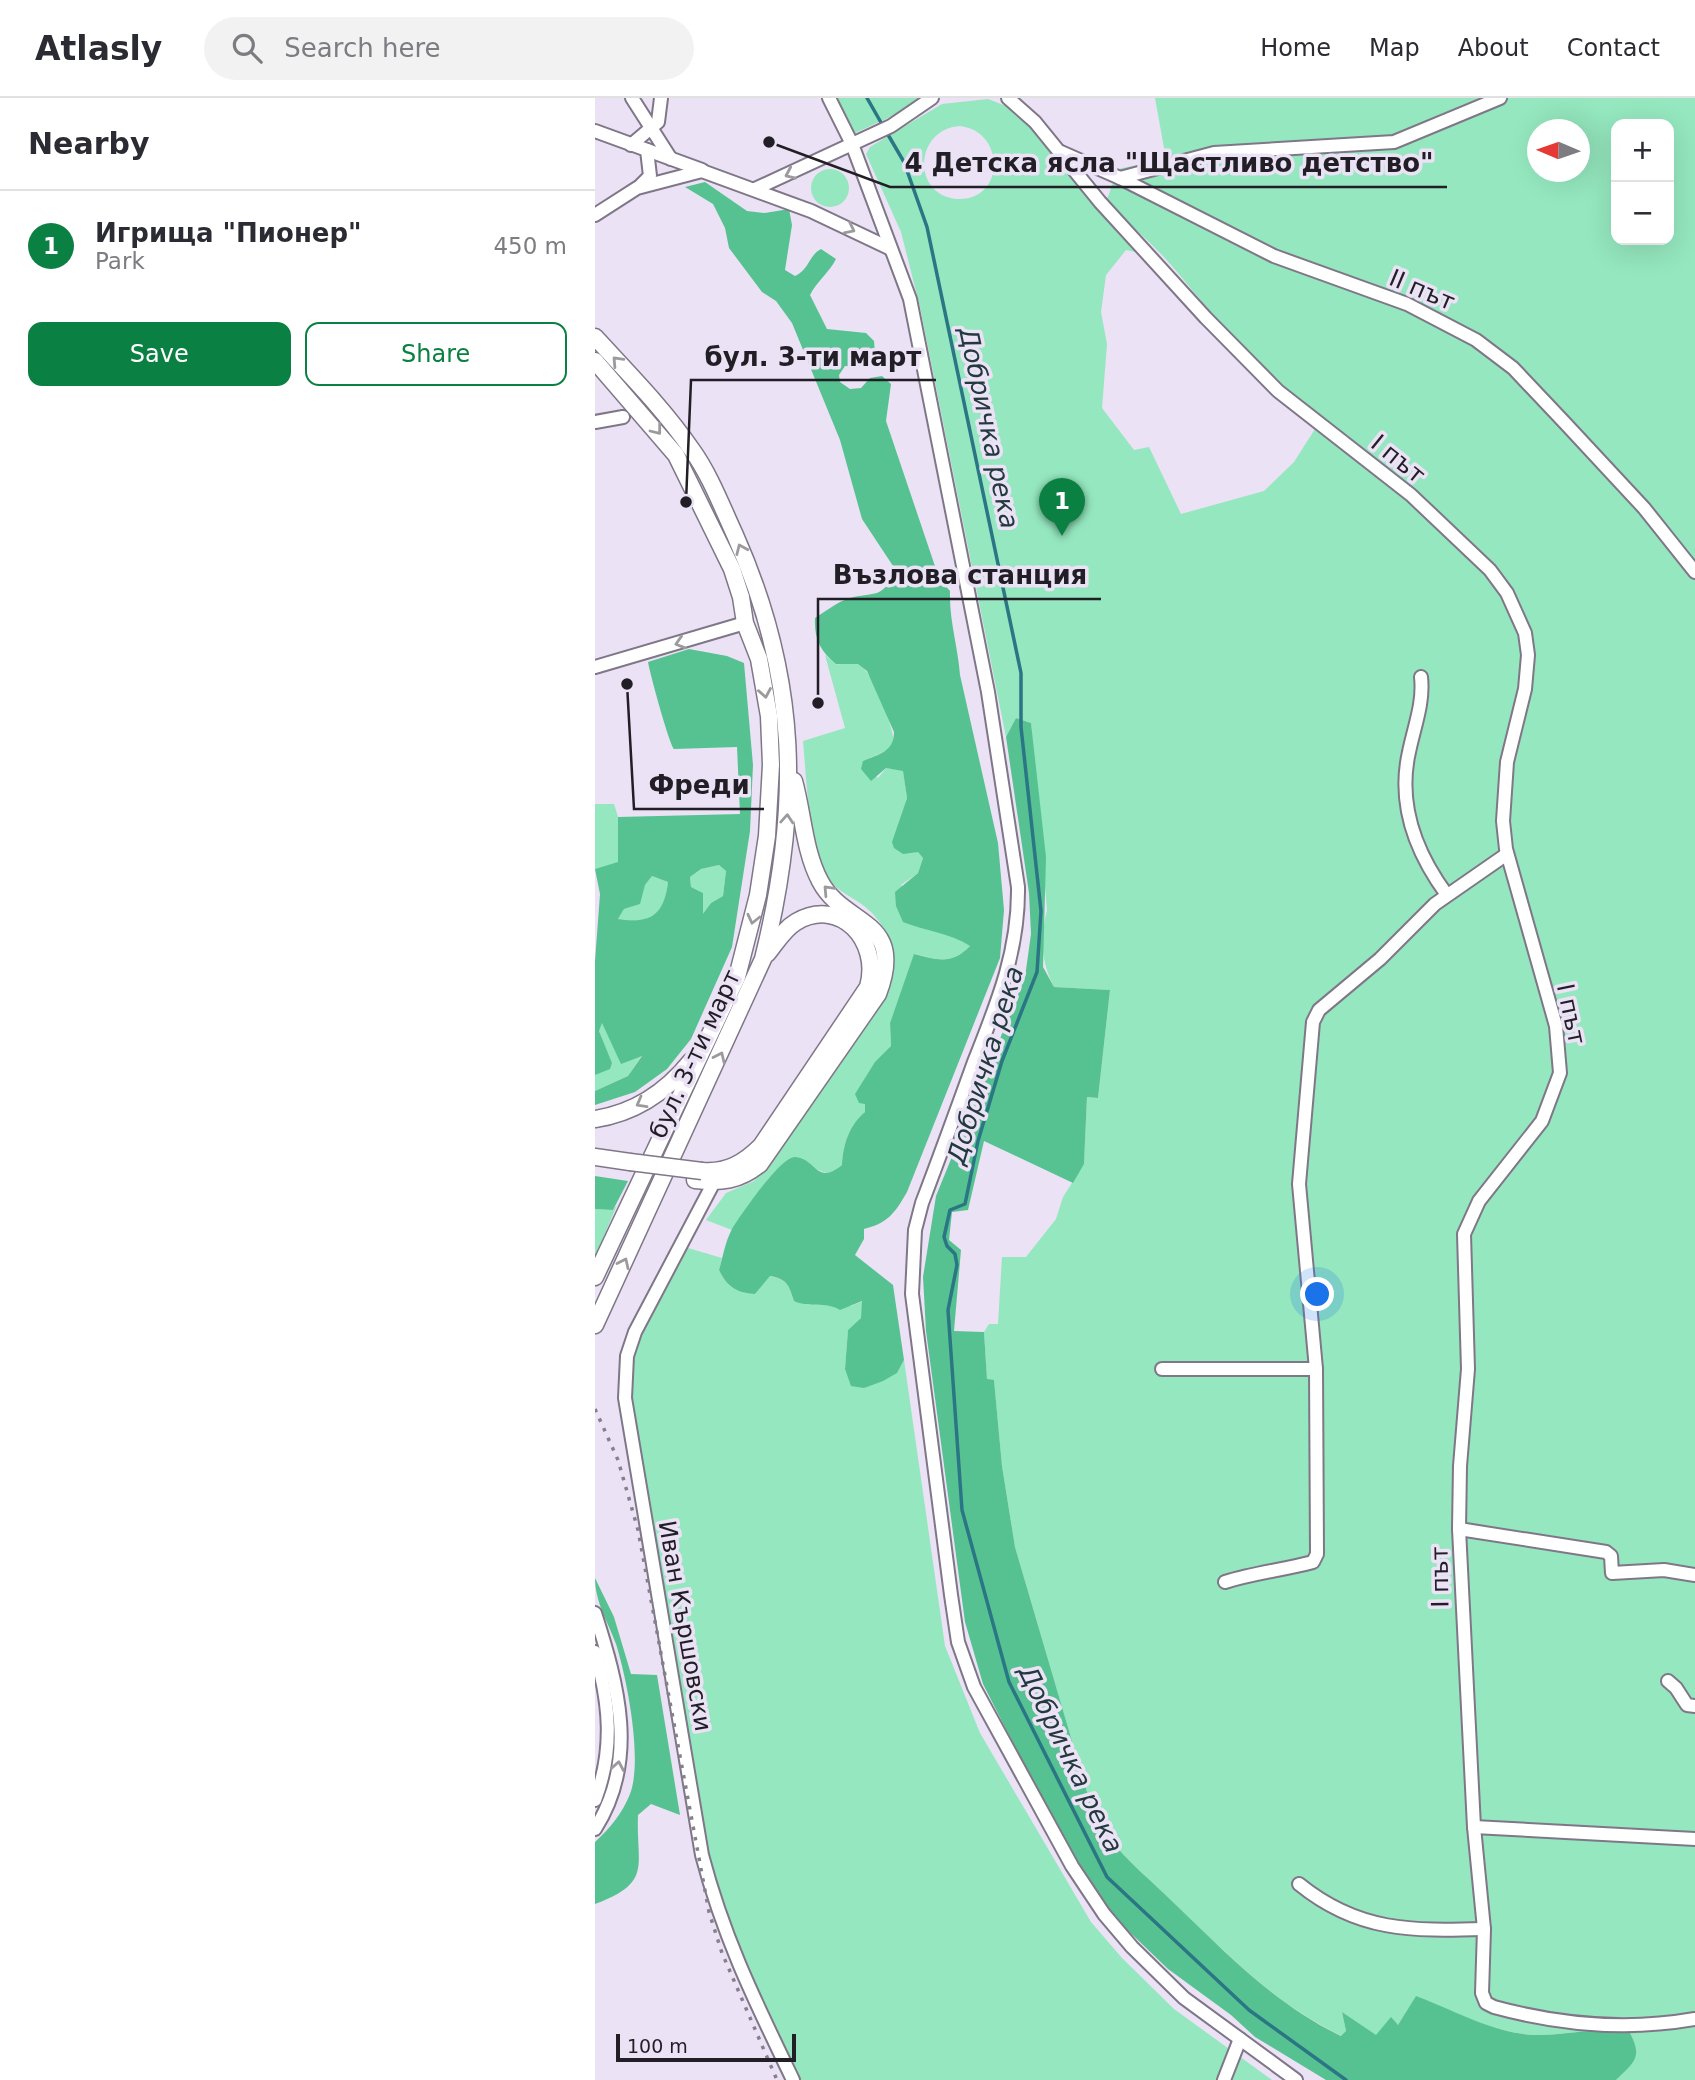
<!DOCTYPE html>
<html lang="en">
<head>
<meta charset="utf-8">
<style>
	:root { --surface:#fff; --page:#f2f2f3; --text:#2b2b33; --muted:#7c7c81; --line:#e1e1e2; --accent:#0b8043 }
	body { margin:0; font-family:"DejaVu Sans",sans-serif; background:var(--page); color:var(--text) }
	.controls { position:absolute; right:21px; top:21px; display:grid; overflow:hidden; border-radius:14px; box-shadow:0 7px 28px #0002 }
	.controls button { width:63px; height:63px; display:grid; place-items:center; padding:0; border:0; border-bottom:2px solid var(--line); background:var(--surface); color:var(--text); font:35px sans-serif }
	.compass { position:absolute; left:932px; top:21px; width:63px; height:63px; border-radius:50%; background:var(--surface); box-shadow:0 7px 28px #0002; rotate:272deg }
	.scale { position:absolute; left:21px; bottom:18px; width:180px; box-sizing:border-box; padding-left:7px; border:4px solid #221e25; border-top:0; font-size:19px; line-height:24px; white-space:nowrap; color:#221e25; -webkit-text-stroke:5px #ebe2f5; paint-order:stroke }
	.you { position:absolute; left:723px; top:1197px; width:24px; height:24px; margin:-18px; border:5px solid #fff; border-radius:50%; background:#1a73e8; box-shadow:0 0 0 10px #1a73e833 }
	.badge { display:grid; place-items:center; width:46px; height:46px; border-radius:50%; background:var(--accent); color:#fff; font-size:23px; font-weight:700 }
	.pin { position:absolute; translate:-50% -58px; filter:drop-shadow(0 2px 4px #0008) }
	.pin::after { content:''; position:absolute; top:37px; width:24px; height:21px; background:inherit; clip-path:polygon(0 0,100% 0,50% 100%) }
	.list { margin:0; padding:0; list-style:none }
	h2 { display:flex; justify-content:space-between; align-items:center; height:91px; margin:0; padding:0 28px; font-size:30px }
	h2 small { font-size:23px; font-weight:400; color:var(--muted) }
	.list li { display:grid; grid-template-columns:46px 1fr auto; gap:21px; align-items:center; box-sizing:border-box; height:112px; padding:0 28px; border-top:2px solid var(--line) }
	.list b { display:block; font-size:26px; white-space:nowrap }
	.list p { margin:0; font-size:23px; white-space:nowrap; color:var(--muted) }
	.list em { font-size:23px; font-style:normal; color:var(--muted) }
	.actions { display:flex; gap:14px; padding:21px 28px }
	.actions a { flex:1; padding:16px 0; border:2px solid var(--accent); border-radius:14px; text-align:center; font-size:24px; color:var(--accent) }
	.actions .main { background:var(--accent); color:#fff }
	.icon { flex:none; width:38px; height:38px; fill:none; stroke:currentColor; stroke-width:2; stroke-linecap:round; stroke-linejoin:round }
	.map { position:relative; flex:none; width:1100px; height:1982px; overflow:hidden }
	header { display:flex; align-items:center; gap:42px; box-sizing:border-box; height:98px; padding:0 35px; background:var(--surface); border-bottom:2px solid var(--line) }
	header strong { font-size:33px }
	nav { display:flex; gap:38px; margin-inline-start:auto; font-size:24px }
	.search { width:490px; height:63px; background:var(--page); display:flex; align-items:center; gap:18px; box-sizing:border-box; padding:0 24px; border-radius:38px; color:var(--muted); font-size:26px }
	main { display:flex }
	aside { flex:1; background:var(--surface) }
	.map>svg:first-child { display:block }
	.green { fill:#94e7be; fill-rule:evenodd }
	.forest { fill:#57c291; fill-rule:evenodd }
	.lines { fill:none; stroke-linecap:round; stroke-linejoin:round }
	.stream { stroke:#2a7684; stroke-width:3.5 }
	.minor-casing { stroke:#7f7788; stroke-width:16 }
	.major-casing { stroke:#7f7788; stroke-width:19 }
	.minor { stroke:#fff; stroke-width:12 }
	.major { stroke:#fff; stroke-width:16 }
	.rail { stroke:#86808d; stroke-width:3.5; stroke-dasharray:3.5 7; stroke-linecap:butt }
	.major-bridge-casing { stroke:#7f7788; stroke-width:19; stroke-linecap:butt }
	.major-bridge { stroke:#fff; stroke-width:16 }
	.oneway { stroke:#9c9a9d }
	.labels { text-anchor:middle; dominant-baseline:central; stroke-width:7; stroke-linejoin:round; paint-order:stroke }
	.street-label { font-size:24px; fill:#221e25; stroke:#ebe2f5 }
	.water-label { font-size:26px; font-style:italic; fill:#22393e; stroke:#ebe2f5 }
	.leader { fill:none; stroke:#221e25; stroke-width:2.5 }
	.callout-dot { fill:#221e25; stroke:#ebe2f5; stroke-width:2.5 }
	.callout-label { font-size:26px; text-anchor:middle; font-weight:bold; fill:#221e25; stroke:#ebe2f5; stroke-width:7; stroke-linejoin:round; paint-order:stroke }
</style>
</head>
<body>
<header>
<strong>Atlasly</strong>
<div class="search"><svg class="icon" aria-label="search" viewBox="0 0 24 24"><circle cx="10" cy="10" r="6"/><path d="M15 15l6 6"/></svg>Search here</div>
<nav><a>Home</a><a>Map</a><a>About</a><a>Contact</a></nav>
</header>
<main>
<aside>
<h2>Nearby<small></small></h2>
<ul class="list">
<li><span class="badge">1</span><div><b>Игрища &quot;Пионер&quot;</b><p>Park</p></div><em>450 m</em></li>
</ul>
<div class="actions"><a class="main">Save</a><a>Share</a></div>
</aside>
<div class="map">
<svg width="1100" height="1982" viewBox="0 0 1100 1982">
	<rect width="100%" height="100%" fill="#ebe2f5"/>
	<!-- green -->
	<g class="green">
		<path d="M 228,0 L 328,0 L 317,9 L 249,40 Z"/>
		<path d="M 560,0 L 1100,0 L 1100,1982 L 1021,1982 C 1038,1965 1047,1958 1035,1935 C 1002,1926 963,1941 928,1936 C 891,1931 856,1912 821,1899 L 803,1927 L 781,1938 L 747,1914 L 751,1933 L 747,1938 C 680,1906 633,1857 580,1806 C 549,1775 516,1752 497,1711 L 420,1449 L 407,1368 L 399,1282 L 392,1282 L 389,1234 L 394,1226 L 403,1226 L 407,1159 L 431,1159 L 461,1121 L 468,1099 L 489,1066 L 492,999 L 503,1000 L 515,892 L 459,889 C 446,864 445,840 452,812 L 436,625 L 421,620 L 411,639 L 325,209 L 306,134 L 271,56 L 275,49 L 347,6 L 393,1 L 416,10 L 440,29 L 545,155 L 531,152 L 511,177 L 506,214 L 512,246 L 507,310 L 539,352 L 554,349 L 586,416 L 669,393 L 699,364 L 727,320 C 668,277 623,223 577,168 C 557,145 533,125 511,104 L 523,71 L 571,61 ZM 1021,26 L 1074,26 L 1074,142 L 1021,142 ZM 365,28 C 411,33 410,103 363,101 C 316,98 319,31 365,28 ZM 942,32 L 984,32 L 984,74 L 942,74 Z"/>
		<circle cx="235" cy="90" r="19"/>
		<path d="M 230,557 L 241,566 C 248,567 257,564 263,566 C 277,571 299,630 299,645 L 293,652 L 268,663 L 283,680 L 291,670 L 308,672 L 312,700 L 303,727 L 328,760 L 323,775 L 306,787 L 361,839 L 375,848 C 357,867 344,862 320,856 L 295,925 L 296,948 L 272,977 L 270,1014 C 254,1027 248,1047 247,1067 C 234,1078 230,1076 216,1068 L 174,1080 L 137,1132 L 111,1122 L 131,1095 L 159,1083 L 172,1070 L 290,902 C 305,864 298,826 262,803 C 247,794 235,787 227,771 C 214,743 211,675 208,643 L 250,630 Z"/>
		<path d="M 0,706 L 19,706 L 23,719 L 23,765 L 0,771 Z"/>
		<path d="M 124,767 L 131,773 L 128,798 L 116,805 L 108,817 L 108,795 L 96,789 L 95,779 L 106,771 Z"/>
		<path d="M 57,778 L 73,784 C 69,818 57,826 23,821 L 29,811 L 44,806 L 50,787 Z"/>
		<path d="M 7,924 L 47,957 L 33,978 L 0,993 L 0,977 L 17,966 L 4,933 Z"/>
		<path d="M 22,1107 L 0,1159 L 0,1111 L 18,1112 Z"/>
		<path d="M 93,1150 L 127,1160 L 124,1172 C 132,1189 142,1195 160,1196 L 174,1178 C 192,1181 194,1187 199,1203 L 256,1208 L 268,1203 L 266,1220 L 253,1232 L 250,1271 L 302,1275 L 309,1262 L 350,1548 L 385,1635 L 496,1824 L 527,1860 L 579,1911 L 677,1982 L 206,1982 C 170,1908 134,1837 114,1756 L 34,1300 L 36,1259 L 44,1236 Z"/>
	</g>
	<!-- forest -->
	<g class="forest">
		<path d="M 110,84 L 152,113 L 170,115 L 194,111 L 197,127 L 190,172 L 200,178 C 214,172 214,157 226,151 L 241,161 C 234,175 222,183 215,197 L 232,231 L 271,235 L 279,243 L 281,265 L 271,269 L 250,268 L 244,277 L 245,284 L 255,291 L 266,290 L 275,280 L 287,278 L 296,286 L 291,323 L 344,480 L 355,493 C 354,522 363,549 365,577 L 403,745 L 409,812 L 405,860 L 312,1094 C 300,1115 293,1125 269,1131 L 269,1141 L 260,1157 L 298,1187 L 309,1262 L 302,1275 L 288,1283 L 269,1290 L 256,1288 L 250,1271 L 253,1232 L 266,1220 L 267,1203 L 245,1212 C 231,1203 214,1210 199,1203 C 194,1187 192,1181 175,1178 L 160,1196 C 142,1195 132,1189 124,1172 C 128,1159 130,1144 137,1131 C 145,1118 186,1058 200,1059 C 222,1061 221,1088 247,1067 C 248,1047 254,1027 270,1014 L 270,1006 L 264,1005 L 260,996 L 280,964 L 296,948 L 295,925 L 319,856 C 343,862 357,867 375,848 C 355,835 330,833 308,824 L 301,808 L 300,794 L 323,775 L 328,760 L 323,754 L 308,756 L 299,750 L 297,744 L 312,700 L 308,673 L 291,670 L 276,683 L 266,671 L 268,663 C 284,656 299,654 299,634 L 272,573 L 263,566 L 241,566 C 225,553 219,541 220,520 C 231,513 242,504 255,500 C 283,493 283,502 302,474 L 267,421 L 245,342 L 197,225 L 181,203 L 167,194 L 134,150 L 130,130 L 118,106 L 90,89 Z"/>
		<path d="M 94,551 L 132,558 L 149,565 L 158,667 L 155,733 L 137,849 L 96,941 L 72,971 L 40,994 L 0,1007 L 0,993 L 33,978 L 47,958 L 26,966 L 7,925 L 4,933 L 17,965 L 15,971 L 0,977 L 0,863 L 5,796 L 0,771 L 23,764 L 23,719 L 145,716 L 142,649 L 79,651 C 74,645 55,576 53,564 ZM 124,767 L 131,773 L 128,798 L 116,805 L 108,816 L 108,795 L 96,789 L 95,779 L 106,771 ZM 57,778 L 73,784 C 69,817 56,826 23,821 L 29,811 L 45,806 L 50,787 Z"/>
		<path d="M 421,620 L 436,625 L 451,759 L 448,869 L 459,889 L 515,892 L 503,1000 L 492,999 L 489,1066 L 478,1085 L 389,1043 L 373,1112 L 357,1114 L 354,1142 L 366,1152 L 359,1233 L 389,1234 L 392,1281 L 399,1282 L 407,1368 L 420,1449 L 497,1711 C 516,1752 549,1775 580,1806 C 633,1857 680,1906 746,1938 L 751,1933 L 747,1914 L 781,1937 L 796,1919 L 803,1927 L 821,1898 C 856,1911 891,1931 928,1936 C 964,1941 1002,1926 1035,1935 C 1048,1960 1039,1964 1021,1982 L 731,1982 L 660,1939 L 636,1917 L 573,1871 L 521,1821 L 460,1728 L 388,1586 L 370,1524 L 331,1233 L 328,1179 L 341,1098 L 430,879 L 436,836 L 434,795 L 411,639 Z"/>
		<path d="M 0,1078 L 33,1083 L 18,1112 L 0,1111 Z"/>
		<path d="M 0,1480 L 19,1519 L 36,1576 L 62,1577 L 85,1717 L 56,1706 L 43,1717 C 41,1769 58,1784 0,1806 L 0,1744 C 15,1730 27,1716 35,1696 C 48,1662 32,1581 21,1546 C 13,1524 0,1504 0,1480 Z"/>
	</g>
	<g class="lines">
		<!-- stream -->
		<g class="stream">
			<path d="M 272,0 L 288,28"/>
			<path d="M 292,35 L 309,64 L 332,129 L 426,575 L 426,629 L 446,813 L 442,874 L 407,963 L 383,1043 L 370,1106 L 355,1112 L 349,1139 L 352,1148 L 360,1156 L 362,1167 L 353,1212 L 367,1412 L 414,1584 L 512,1779 L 654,1912 L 751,1982"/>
		</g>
		<!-- minor casing -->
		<g class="minor-casing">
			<g id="minor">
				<path d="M 37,0 L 76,61"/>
				<path d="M 234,0 L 257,46 L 315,201 L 393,594 L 423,789 C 424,853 402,906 379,964 C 362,1011 345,1058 327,1105 L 320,1132 L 317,1196 L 356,1497 L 363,1544 L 379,1589 L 477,1768 L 509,1816 L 537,1849 L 589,1900 L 701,1982"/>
				<path d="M 413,0 L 440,24 L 505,104 L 611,220 L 683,293 L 816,397 L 895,472 L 912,495 L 930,535 L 933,557 L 930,591 L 912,664 L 908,723 L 911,751 L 961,928 L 965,975 L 947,1023 L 884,1103 L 869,1136 L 873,1271 L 865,1368 L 864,1431 L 879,1729 L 889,1831 L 887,1895 L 891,1905 L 899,1909 C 965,1927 1032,1933 1100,1921"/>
				<path d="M 0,33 L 107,72"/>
				<path d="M 36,47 L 63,24 L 66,0"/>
				<path d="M 466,54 L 525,80 L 679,158 L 812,206 L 881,242 L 918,270 L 970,325 L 1049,410 L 1100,474"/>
				<path d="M 525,80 L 619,55 L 799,44 L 905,0"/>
				<path d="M 45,88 L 55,78 L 52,52"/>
				<path d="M 160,91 L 296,28 L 337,0"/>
				<path d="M 0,117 L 42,90 L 107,73 L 216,113 L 294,150"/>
				<path d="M 0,324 L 28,319"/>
				<path d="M 0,569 L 150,525"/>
				<path d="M 826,579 C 829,605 819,629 814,654 C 802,707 821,755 852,797"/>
				<path d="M 119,1084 L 40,1234 L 32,1258 L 30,1300 L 107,1757 C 129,1841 161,1905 198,1982"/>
				<path d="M 567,1271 L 721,1271"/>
				<path d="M 864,1431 L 1011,1454 L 1016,1458 L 1017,1475 L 1069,1472 L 1100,1477"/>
				<path d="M 630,1484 C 659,1475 688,1472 718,1464 L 722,1456 L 721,1271 L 704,1086 L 718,924 L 724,912 L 785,861 L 840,806 L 912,756"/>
				<path d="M 0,1515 C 23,1587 44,1662 0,1731"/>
				<path d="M 0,1554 C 15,1605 19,1652 0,1702"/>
				<path d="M 1073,1583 L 1081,1590 L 1092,1607 L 1100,1608"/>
				<path d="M 879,1729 L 1100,1741"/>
				<path d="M 704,1786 C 763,1834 817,1833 889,1831"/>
				<path d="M 629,1982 L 645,1941"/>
			</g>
		</g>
		<!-- major casing -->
		<g class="major-casing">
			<g id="major">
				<path d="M 0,239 C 33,275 69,311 97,352 C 115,377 127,409 140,437 C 204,581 206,708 168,861 L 0,1227"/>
				<path d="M 0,263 L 81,357 L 137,471 L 146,499 L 150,525 L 164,561 L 174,618 L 176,667 L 172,738 L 163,797 L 142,879 L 0,1179"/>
				<path d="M 0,1021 C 40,1015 71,994 96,963"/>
				<path d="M 0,1059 L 35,1064"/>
				<path d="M 107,1073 C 132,1075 149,1065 166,1048 L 273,889 C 286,843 245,798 201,824 C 189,831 181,845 172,856"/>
				<path d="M 100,1082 C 126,1085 144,1083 165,1066 L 283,896 C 312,820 249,829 225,783 C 209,753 208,715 199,683"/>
			</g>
		</g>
		<!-- minor -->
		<use href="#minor" class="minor"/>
		<!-- major -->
		<use href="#major" class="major"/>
		<!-- rail -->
		<path class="rail" d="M 0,1311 L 23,1362 L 43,1432 L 114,1814 L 127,1855 L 182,1982"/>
		<!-- major-bridge casing -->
		<g class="major-bridge-casing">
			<path id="major-bridge" d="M 35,1064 L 107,1073"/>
		</g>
		<!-- major-bridge -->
		<use href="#major-bridge" class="major-bridge"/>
	</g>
	<!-- one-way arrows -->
	<defs><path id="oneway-chevron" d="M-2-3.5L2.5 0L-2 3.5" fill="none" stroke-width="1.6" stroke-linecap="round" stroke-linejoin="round" transform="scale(1.75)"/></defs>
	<g class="oneway">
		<use href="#oneway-chevron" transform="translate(195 76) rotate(156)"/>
		<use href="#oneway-chevron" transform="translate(255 131) rotate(26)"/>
		<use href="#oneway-chevron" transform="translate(22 263) rotate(-133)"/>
		<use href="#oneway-chevron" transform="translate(62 332) rotate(52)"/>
		<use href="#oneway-chevron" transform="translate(146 451) rotate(-114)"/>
		<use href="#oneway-chevron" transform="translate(85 545) rotate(163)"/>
		<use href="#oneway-chevron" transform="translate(170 595) rotate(80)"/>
		<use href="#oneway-chevron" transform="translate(192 721) rotate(-86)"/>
		<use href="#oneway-chevron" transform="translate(233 792) rotate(-133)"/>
		<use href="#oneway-chevron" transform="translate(158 821) rotate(103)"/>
		<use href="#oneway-chevron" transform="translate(125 959) rotate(-65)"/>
		<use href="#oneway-chevron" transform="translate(46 1005) rotate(151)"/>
		<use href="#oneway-chevron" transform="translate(29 1165) rotate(-65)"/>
		<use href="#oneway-chevron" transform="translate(23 1668) rotate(-80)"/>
	</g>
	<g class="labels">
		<!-- street labels -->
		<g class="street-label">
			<text transform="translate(827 192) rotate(23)">ІІ път</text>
			<text transform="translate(803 361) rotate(39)">І път</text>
			<text transform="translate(976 916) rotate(78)">І път</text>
			<text transform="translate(100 956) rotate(-65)">бул. 3-ти март</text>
			<text transform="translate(845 1479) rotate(-91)">І път</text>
			<text transform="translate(90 1528) rotate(80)">Иван Кършовски</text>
		</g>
		<!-- water labels -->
		<g class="water-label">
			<text transform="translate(394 330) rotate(78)">Добричка река</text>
			<text transform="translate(390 967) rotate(-73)">Добричка река</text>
			<text transform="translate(476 1661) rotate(64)">Добричка река</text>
		</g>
	</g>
	<!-- callouts -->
	<path class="leader" d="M174 44L295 89H852M91 404L96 282H341M223 605L223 501H506M32 586L39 711H169"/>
	<g class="callout-dot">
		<circle cx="174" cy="44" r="7"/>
		<circle cx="91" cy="404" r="7"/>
		<circle cx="223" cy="605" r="7"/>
		<circle cx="32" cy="586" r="7"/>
	</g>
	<g class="callout-label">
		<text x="574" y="74">4 Детска ясла "Щастливо детство"</text>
		<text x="218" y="268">бул. 3-ти март</text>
		<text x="365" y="486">Възлова станция</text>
		<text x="104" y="696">Фреди</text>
	</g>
</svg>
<div class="controls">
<button>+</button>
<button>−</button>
</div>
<svg class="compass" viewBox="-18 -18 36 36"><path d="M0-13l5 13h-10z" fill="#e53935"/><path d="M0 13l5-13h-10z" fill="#7c7c81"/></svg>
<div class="scale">100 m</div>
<div class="you"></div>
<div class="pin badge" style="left:467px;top:438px">1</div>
</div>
</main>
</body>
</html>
